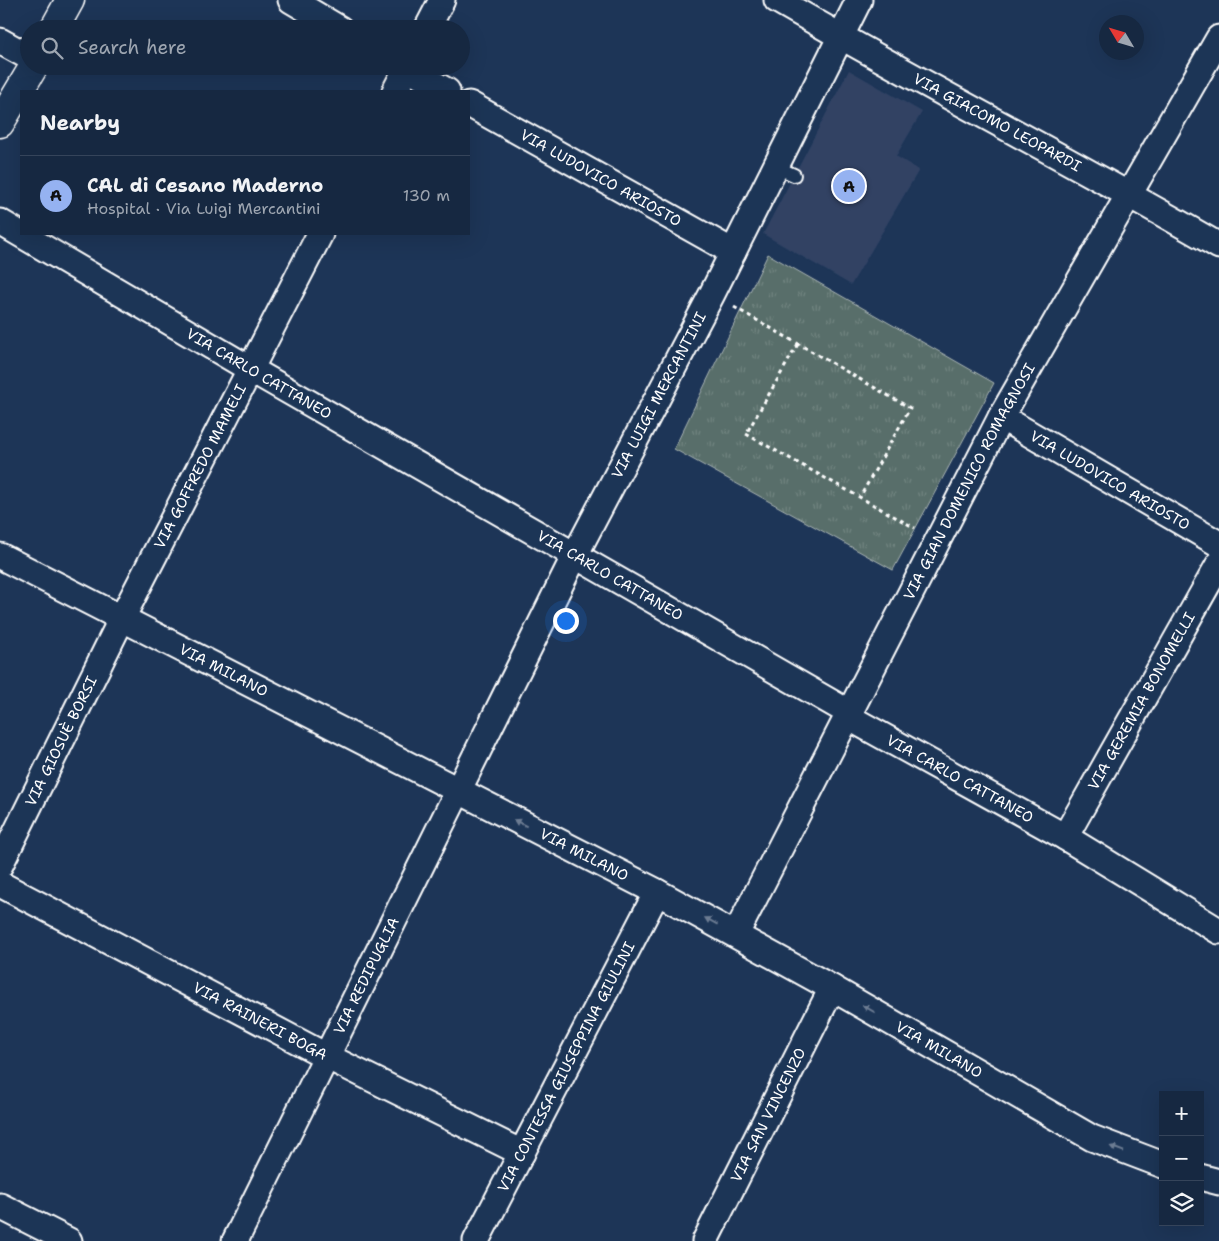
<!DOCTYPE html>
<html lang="en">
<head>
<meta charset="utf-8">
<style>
	:root { --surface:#162841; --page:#23344c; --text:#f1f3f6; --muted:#9ea6b1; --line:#35445a; --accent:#95b2f1 }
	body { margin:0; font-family:"Shantell Sans",sans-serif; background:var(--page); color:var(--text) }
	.controls { position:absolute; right:15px; bottom:15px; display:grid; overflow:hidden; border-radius:0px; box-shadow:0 5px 20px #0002 }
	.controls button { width:45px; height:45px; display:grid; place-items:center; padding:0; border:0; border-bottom:1px solid var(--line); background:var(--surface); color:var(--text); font:25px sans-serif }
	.compass { position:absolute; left:1099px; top:15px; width:45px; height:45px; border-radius:50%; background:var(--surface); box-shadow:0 5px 20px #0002; rotate:308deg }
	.you { position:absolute; left:565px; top:620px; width:18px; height:18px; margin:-12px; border:4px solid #fff; border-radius:50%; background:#1a73e8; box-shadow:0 0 0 8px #1a73e833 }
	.badge { display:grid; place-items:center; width:32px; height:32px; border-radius:50%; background:var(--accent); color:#111; font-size:16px; font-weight:700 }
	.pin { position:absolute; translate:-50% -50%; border:2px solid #fff; box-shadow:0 1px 5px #0006 }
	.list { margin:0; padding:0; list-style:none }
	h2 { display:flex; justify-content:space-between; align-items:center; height:65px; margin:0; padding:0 20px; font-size:21px }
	h2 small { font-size:16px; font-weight:400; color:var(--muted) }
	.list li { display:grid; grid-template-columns:32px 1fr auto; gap:15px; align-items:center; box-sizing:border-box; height:80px; padding:0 20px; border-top:1px solid var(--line) }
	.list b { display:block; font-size:19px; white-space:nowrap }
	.list p { margin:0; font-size:16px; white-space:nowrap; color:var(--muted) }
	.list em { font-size:16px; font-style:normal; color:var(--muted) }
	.icon { flex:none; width:28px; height:28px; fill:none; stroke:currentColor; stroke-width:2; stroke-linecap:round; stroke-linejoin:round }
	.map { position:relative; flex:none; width:1219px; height:1241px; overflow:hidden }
	.search { position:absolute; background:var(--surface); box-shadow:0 5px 20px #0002; left:20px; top:20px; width:450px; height:55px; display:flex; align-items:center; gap:12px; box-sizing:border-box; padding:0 18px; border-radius:28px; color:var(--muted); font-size:19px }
	.panel { position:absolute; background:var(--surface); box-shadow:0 5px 20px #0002; left:20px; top:90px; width:450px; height:145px; border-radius:0px }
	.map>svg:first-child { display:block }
	.built { fill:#304264 }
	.grass { fill:url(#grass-tufts); stroke:#acb6b4 }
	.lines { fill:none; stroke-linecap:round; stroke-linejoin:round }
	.service-casing { stroke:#fff; stroke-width:16 }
	.minor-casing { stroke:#fff; stroke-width:29 }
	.tertiary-casing { stroke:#fff; stroke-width:31 }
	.path { stroke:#fff; stroke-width:3; stroke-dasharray:4 4; stroke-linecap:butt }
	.service { stroke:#1d3557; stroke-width:12 }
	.minor { stroke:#1d3557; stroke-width:25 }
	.tertiary { stroke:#1d3557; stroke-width:28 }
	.oneway { fill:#6c7c92 }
	.labels { text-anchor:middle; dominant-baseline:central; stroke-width:4; stroke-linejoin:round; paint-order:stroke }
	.street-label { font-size:15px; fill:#fff; stroke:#1d3557 }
</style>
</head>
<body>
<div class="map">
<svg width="1219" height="1241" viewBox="0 0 1219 1241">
	<defs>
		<pattern id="grass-tufts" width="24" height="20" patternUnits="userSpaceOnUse" patternTransform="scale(1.25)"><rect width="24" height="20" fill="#586e6a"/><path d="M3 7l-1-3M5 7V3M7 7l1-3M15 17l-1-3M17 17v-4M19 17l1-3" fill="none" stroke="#718480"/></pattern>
	</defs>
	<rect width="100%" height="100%" fill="#1d3557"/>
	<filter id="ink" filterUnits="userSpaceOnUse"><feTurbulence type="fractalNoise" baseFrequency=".02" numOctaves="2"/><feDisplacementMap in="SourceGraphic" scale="10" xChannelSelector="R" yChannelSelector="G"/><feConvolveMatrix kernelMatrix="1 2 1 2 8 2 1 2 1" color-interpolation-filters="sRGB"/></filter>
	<g filter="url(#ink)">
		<!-- built -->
		<path class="built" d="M 849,70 L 922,112 L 896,156 L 919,170 L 851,285 L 763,234 Z"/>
		<!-- grass -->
		<path class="grass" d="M 768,254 L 994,383 L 893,570 L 674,449 Z"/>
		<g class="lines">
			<!-- service casing -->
			<g class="service-casing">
				<path id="service" d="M 776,167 L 794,175"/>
			</g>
			<!-- minor casing -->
			<g class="minor-casing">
				<g id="minor">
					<path d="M 291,0 L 340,29"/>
					<path id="s1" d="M 777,0 C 923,85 1073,161 1219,246"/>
					<path d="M 427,29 L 442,0"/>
					<path d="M 0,41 L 29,57"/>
					<path d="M 403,66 L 447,91"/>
					<path d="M 395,91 L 408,66"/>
					<path id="s2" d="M 469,104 L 733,252"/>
					<path id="s3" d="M 0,222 L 250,369 L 841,708 L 859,723 L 1065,837 L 1219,931"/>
					<path id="s4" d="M 1001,417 L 1219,544"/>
					<path id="s5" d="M 0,556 L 657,892 L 832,988 L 1092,1138 L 1163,1165"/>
					<path id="s6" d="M 1065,837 L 1219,564"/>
					<path id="s7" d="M 0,865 L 122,618 L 320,234"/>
					<path id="s8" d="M 0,884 L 326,1056 L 522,1153"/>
					<path id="s9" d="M 736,934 L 1001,417 L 1219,38"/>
					<path d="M 1200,1177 L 1219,1182"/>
					<path d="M 0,1206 L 69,1241"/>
					<path id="s10" d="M 235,1241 L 574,557 L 712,294 L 859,0"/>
					<path id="s11" d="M 476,1241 L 657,892"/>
					<path id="s12" d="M 705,1241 L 832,988"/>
				</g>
			</g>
			<!-- tertiary casing -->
			<g class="tertiary-casing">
				<g id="tertiary">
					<path d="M 54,29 L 70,0"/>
					<path d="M 0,123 L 34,66"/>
				</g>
			</g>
			<!-- path -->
			<g class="path">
				<path d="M 734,307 L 910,408 L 860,497"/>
				<path d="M 798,344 L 746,434 L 915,528"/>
			</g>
			<!-- service -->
			<use href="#service" class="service"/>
			<!-- minor -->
			<use href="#minor" class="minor"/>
			<!-- tertiary -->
			<use href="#tertiary" class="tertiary"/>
		</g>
		<!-- one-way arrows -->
		<defs><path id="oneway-solid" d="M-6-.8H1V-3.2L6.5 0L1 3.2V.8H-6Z" transform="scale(1.25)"/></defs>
		<g class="oneway">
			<use href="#oneway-solid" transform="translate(520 823) rotate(-153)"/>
			<use href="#oneway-solid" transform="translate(711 921) rotate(-152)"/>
			<use href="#oneway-solid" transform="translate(869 1009) rotate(-150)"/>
			<use href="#oneway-solid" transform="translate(1117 1149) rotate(-159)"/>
		</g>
	</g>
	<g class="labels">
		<!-- street labels -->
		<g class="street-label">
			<text stroke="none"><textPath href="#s1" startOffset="252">VIA GIACOMO LEOPARDI</textPath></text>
			<text stroke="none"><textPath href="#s2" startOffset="151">VIA LUDOVICO ARIOSTO</textPath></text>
			<text stroke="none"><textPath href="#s3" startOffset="300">VIA CARLO CATTANEO</textPath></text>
			<text stroke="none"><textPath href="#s10" startOffset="946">VIA LUIGI MERCANTINI</textPath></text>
			<text stroke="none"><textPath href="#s7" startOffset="446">VIA GOFFREDO MAMELI</textPath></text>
			<text stroke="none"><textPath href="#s4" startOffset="126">VIA LUDOVICO ARIOSTO</textPath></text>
			<text stroke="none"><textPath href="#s9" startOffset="509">VIA GIAN DOMENICO ROMAGNOSI</textPath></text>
			<text stroke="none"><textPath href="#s3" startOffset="705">VIA CARLO CATTANEO</textPath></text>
			<text stroke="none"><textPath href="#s5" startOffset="251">VIA MILANO</textPath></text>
			<text stroke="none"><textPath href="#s6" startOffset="156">VIA GEREMIA BONOMELLI</textPath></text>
			<text stroke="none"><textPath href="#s7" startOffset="138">VIA GIOSUÈ BORSI</textPath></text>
			<text stroke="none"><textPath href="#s3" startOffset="1110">VIA CARLO CATTANEO</textPath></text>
			<text stroke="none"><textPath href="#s5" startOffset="656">VIA MILANO</textPath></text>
			<text stroke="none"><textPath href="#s10" startOffset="296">VIA REDIPUGLIA</textPath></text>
			<text stroke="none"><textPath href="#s8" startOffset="294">VIA RAINERI BOGA</textPath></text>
			<text stroke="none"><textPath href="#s5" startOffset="1061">VIA MILANO</textPath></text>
			<text stroke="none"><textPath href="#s11" startOffset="196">VIA CONTESSA GIUSEPPINA GIULINI</textPath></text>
			<text stroke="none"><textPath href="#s12" startOffset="141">VIA SAN VINCENZO</textPath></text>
		</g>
	</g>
</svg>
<div class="controls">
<button>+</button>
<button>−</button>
<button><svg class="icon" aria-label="layers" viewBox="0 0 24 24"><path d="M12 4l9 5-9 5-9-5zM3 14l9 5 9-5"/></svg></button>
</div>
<svg class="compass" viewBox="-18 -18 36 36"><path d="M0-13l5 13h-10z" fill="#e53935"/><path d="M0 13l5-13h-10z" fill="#9ea6b1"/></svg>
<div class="you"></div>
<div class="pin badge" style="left:849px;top:186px">A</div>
<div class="search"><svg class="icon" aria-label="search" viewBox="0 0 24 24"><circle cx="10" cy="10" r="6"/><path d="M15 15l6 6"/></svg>Search here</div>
<section class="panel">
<h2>Nearby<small></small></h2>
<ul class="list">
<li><span class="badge">A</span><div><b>CAL di Cesano Maderno</b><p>Hospital · Via Luigi Mercantini</p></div><em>130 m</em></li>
</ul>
</section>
</div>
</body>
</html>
